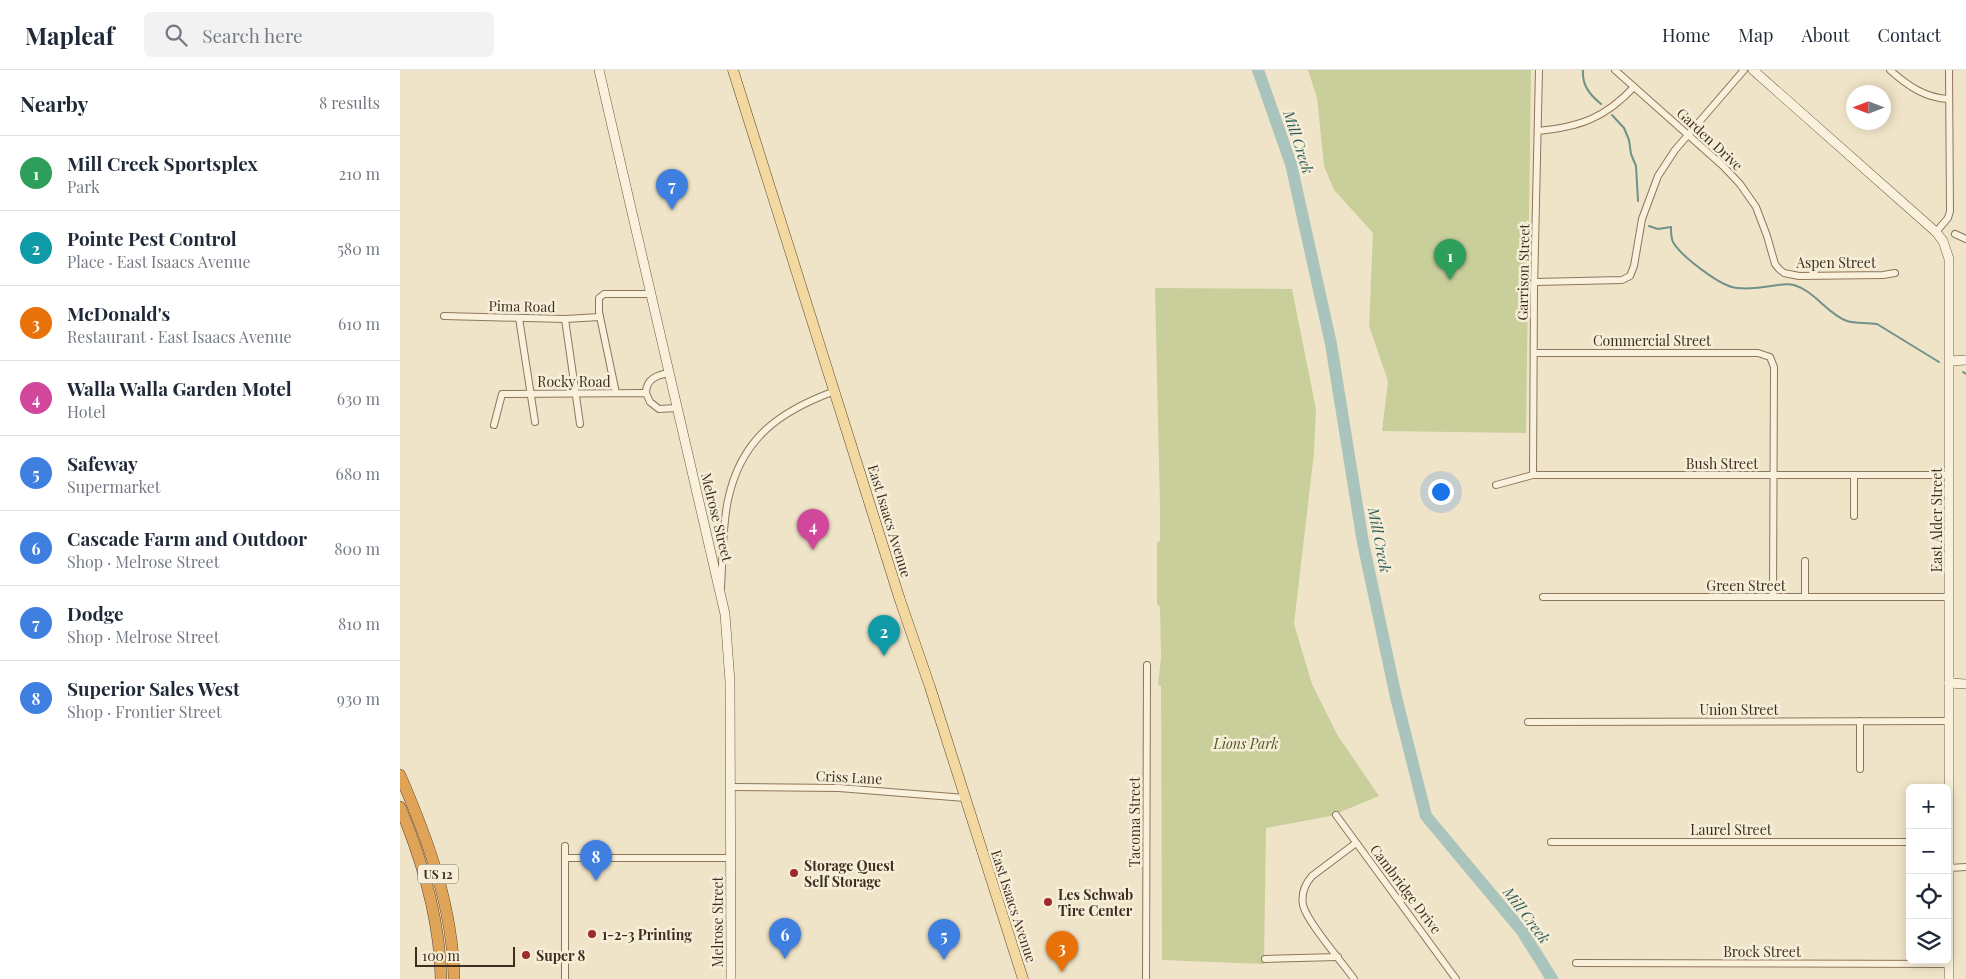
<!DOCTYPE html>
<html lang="en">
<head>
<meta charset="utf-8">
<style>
	:root { --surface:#fff; --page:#f2f2f3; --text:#1f2937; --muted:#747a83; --line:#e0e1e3; --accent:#b45309 }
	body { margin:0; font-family:"Playfair Display",serif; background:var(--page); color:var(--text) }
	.controls { position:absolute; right:15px; bottom:15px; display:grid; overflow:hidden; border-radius:8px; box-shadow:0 2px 12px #0003 }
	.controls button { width:45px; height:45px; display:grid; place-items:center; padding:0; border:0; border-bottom:1px solid var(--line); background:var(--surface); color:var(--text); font:25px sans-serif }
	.compass { position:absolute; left:1446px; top:15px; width:45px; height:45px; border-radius:50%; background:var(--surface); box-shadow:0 2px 12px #0003; rotate:270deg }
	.scale { position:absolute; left:15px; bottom:12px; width:100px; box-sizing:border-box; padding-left:5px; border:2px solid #3d2e20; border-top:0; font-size:14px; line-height:18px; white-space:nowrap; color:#3d2e20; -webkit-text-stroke:4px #f7eed8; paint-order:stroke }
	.you { position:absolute; left:1040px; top:421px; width:18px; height:18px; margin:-12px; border:4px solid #fff; border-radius:50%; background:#1a73e8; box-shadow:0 0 0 8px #1a73e833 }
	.badge { display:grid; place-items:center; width:32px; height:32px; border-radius:50%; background:var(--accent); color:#fff; font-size:16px; font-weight:700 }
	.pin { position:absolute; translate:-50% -41px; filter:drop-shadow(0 1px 2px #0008) }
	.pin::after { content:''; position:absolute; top:26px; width:18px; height:15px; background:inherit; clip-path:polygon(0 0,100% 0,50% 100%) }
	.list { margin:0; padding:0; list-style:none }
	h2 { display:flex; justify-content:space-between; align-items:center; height:65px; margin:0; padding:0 20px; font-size:21px }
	h2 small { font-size:16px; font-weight:400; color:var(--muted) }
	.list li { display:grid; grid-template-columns:32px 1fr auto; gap:15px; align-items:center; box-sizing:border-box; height:75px; padding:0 20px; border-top:1px solid var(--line) }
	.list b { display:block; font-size:19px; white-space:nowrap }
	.list p { margin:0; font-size:16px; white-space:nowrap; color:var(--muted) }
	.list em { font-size:16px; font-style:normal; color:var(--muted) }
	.icon { flex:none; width:28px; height:28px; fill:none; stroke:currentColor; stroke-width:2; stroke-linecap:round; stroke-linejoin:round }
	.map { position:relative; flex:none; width:1566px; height:909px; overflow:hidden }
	header { display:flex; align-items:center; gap:30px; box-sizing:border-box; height:70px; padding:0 25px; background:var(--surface); border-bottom:1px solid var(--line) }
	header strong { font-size:24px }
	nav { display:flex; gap:28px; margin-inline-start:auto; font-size:18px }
	.search { width:350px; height:45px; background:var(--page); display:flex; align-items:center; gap:12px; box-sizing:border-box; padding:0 18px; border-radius:8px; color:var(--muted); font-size:19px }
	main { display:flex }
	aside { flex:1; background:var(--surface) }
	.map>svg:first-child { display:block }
	.green { fill:#c9cf9b }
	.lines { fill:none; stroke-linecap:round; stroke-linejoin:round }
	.stream { stroke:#6f938a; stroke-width:2 }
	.river { stroke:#a9c4bc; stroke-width:12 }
	.street-casing { stroke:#8d765c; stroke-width:8 }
	.secondary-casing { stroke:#6f573f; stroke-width:10 }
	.primary-casing { stroke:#5b4430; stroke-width:11 }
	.highway-casing { stroke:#5b4430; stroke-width:12 }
	.street { stroke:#faf1dc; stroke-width:6 }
	.secondary { stroke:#faf1dc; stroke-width:9 }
	.primary { stroke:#f3d9a0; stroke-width:10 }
	.highway { stroke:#e0a458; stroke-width:11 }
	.poi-dot { fill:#9e2a2b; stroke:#f7eed8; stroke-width:2 }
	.labels { text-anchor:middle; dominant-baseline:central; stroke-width:5; stroke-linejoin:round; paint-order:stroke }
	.shield { fill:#f7eed8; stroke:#756857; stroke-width:1 }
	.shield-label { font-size:12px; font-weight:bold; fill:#3d2e20 }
	.street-label { font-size:14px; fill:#3d2e20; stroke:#f7eed8 }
	.park-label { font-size:14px; font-style:italic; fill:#4d5a26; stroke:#f7eed8 }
	.poi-label { font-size:14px; font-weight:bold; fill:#3d2e20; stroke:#f7eed8; text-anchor:start }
	.water-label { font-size:15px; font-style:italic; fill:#2f5d5a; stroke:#f7eed8 }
</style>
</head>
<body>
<header>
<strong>Mapleaf</strong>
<div class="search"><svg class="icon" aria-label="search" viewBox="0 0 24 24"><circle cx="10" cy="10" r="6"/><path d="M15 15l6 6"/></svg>Search here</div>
<nav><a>Home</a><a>Map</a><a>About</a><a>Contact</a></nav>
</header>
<main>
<aside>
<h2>Nearby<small>8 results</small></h2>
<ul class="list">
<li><span class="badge" style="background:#2e9e5b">1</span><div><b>Mill Creek Sportsplex</b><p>Park</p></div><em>210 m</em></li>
<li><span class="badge" style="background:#0f9aa8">2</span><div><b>Pointe Pest Control</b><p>Place · East Isaacs Avenue</p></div><em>580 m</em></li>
<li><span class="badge" style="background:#e8710a">3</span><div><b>McDonald's</b><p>Restaurant · East Isaacs Avenue</p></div><em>610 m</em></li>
<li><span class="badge" style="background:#d1479c">4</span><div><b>Walla Walla Garden Motel</b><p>Hotel</p></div><em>630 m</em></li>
<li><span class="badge" style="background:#3f7fe0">5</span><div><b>Safeway</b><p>Supermarket</p></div><em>680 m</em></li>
<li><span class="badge" style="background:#3f7fe0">6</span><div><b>Cascade Farm and Outdoor</b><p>Shop · Melrose Street</p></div><em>800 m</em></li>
<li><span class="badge" style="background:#3f7fe0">7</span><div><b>Dodge</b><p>Shop · Melrose Street</p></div><em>810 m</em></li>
<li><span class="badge" style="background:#3f7fe0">8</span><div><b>Superior Sales West</b><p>Shop · Frontier Street</p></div><em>930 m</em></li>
</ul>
</aside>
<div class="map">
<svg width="1566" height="909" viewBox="0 0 1566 909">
	<rect width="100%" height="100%" fill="#f0e4c8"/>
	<!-- green -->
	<g class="green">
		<path d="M 908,0 L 1131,0 L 1126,363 L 982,361 L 988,311 L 969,256 L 973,163 L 934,120 L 924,96 L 917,28 Z"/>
		<path d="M 755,218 L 892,219 L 916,339 L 914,383 L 894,554 L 912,614 L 938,666 L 979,726 L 931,746 L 866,758 L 864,894 L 762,890 L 761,616 L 758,615 L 761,588 L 760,537 L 757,534 L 757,472 L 760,471 L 760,439 Z"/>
	</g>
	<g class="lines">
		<!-- stream -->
		<g class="stream">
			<path d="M 1183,0 C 1182,15 1189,24 1201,34"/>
			<path d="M 1212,45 L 1224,58 L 1229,70 L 1231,84 L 1236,96 L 1238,131"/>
			<path d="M 1249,156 L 1258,159 L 1271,157 C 1271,162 1271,168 1273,172 C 1281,186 1321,217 1337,218 C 1348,219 1360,218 1371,216 C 1379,215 1386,213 1394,215 C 1415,221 1427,244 1447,251 C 1456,254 1467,252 1477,254 L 1539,292"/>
			<path d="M 1563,302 L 1566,304"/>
		</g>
		<!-- river -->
		<path class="river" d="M 858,0 L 891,94 L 931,274 L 963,473 L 996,627 L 1026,746 L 1122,861 L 1152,909"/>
		<!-- street casing -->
		<g class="street-casing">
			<g id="street">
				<path d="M 1215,0 L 1323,96 L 1340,114 L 1356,137 L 1367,166 L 1375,194 L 1379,199 L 1384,203 L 1399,206 L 1483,205 L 1495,203"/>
				<path d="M 1490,0 C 1508,16 1525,28 1549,29"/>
				<path d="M 1138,61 C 1180,57 1205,48 1234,17"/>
				<path d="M 1536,162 L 1548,148 L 1550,141 L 1549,0"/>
				<path d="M 1555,164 L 1566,169"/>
				<path d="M 1135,212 L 1222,210 L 1230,206 L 1234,196 L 1242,149 L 1258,106 L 1275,80 L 1344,0"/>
				<path d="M 44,246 L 165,249 L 200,247"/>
				<path d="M 119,248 L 135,352"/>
				<path d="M 165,249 L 180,354"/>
				<path d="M 1134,283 L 1358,283 L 1370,287 L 1374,297 L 1373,527"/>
				<path d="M 216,323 L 199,242 L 199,228 L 204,224 L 251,224"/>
				<path d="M 246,323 C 246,309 257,305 269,303"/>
				<path d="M 94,355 L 102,324 L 246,323 L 250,332 L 259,339 L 277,338"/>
				<path d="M 1133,405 L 1134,220 L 1139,0"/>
				<path d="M 1454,405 L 1454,446"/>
				<path d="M 1096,415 L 1133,405 L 1550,405"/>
				<path d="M 1405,491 L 1405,527"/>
				<path d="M 321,517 C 323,488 322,458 328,430 C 341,368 380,341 435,321"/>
				<path d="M 1143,527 L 1550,527"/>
				<path d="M 1460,651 L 1460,699"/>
				<path d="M 1128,652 L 1550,651"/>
				<path d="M 331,717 L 439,718 L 565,728"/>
				<path d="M 936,745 L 1056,909"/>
				<path d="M 1151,772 L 1510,772"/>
				<path d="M 165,788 L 331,788"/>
				<path d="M 1549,798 L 1566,797"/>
				<path d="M 865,889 L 938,887"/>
				<path d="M 1176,893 L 1549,894"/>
				<path d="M 165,909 L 165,776"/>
				<path d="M 746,909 L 747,595"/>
				<path d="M 954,909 C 942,892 907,852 903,835 C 901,824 905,814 912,806 L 956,773"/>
			</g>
		</g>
		<!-- secondary casing -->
		<g class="secondary-casing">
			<g id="secondary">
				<path d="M 199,0 L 325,544 L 330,612 L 331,909"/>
				<path d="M 1353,0 L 1536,162 L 1543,171 L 1549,189 L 1549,909"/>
				<path d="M 1550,291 L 1566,290"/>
				<path d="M 1549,613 L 1566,614"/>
			</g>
		</g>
		<!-- primary casing -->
		<g class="primary-casing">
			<path id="primary" d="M 333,0 L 500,530 L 530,617 L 623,909"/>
		</g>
		<!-- highway casing -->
		<g class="highway-casing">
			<g id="highway">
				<path d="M 0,705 C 28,770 53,837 54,909"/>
				<path d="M 0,737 C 23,792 40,850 41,909"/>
			</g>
		</g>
		<!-- street -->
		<use href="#street" class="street"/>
		<!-- secondary -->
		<use href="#secondary" class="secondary"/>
		<!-- primary -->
		<use href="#primary" class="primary"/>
		<!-- highway -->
		<use href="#highway" class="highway"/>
	</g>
	<!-- markers -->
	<g class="poi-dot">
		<circle cx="394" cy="803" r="5"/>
		<circle cx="648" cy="832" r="5"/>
		<circle cx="192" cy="864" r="5"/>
		<circle cx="126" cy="885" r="5"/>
	</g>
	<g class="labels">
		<!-- shield labels -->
		<rect class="shield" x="18" y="794.5" width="40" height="19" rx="4"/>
		<g class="shield-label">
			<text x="38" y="804">US 12</text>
		</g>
		<!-- street labels -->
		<g class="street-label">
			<text transform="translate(1310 69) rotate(43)">Garden Drive</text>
			<text x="1436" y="192">Aspen Street</text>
			<text transform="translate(1123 202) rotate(-89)">Garrison Street</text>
			<text transform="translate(122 236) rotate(1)">Pima Road</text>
			<text x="1252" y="270">Commercial Street</text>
			<text x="174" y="311">Rocky Road</text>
			<text x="1322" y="393">Bush Street</text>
			<text transform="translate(317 447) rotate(76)">Melrose Street</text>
			<text transform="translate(1536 450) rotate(-90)">East Alder Street</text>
			<text transform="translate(490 451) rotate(73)">East Isaacs Avenue</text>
			<text x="1346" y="515">Green Street</text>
			<text x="1339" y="639">Union Street</text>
			<text transform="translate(449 707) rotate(3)">Criss Lane</text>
			<text transform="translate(734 752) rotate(-90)">Tacoma Street</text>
			<text x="1331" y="759">Laurel Street</text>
			<text transform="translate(1006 819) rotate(53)">Cambridge Drive</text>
			<text transform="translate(614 836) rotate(72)">East Isaacs Avenue</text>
			<text transform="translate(317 852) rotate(-90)">Melrose Street</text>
			<text x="1362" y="881">Brock Street</text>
		</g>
		<!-- park labels -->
		<g class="park-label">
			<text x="846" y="673">Lions Park</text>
		</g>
		<!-- poi labels -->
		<g class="poi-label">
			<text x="404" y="795">Storage Quest<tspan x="404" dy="16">Self Storage</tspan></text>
			<text x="658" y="824">Les Schwab<tspan x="658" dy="16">Tire Center</tspan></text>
			<text x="202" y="864">1-2-3 Printing</text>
			<text x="136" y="885">Super 8</text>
		</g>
		<!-- water labels -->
		<g class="water-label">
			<text transform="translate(899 72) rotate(72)">Mill Creek</text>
			<text transform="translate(980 470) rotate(79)">Mill Creek</text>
			<text transform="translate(1127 845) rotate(53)">Mill Creek</text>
		</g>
	</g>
</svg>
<div class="controls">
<button>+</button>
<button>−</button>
<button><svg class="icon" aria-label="locate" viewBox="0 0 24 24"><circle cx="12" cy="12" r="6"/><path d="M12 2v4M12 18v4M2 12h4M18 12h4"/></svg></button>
<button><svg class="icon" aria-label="layers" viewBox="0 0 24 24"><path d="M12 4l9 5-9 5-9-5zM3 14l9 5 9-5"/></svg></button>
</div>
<svg class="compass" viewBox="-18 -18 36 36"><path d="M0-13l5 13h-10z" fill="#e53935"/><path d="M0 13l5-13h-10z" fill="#747a83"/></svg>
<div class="scale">100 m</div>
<div class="you"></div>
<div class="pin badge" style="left:1050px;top:210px;background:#2e9e5b">1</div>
<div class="pin badge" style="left:484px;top:586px;background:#0f9aa8">2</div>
<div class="pin badge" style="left:662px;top:902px;background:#e8710a">3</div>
<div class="pin badge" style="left:413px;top:480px;background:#d1479c">4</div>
<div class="pin badge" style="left:544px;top:890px;background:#3f7fe0">5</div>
<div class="pin badge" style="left:385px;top:889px;background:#3f7fe0">6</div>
<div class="pin badge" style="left:272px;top:140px;background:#3f7fe0">7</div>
<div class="pin badge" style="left:196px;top:811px;background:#3f7fe0">8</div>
</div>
</main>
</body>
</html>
